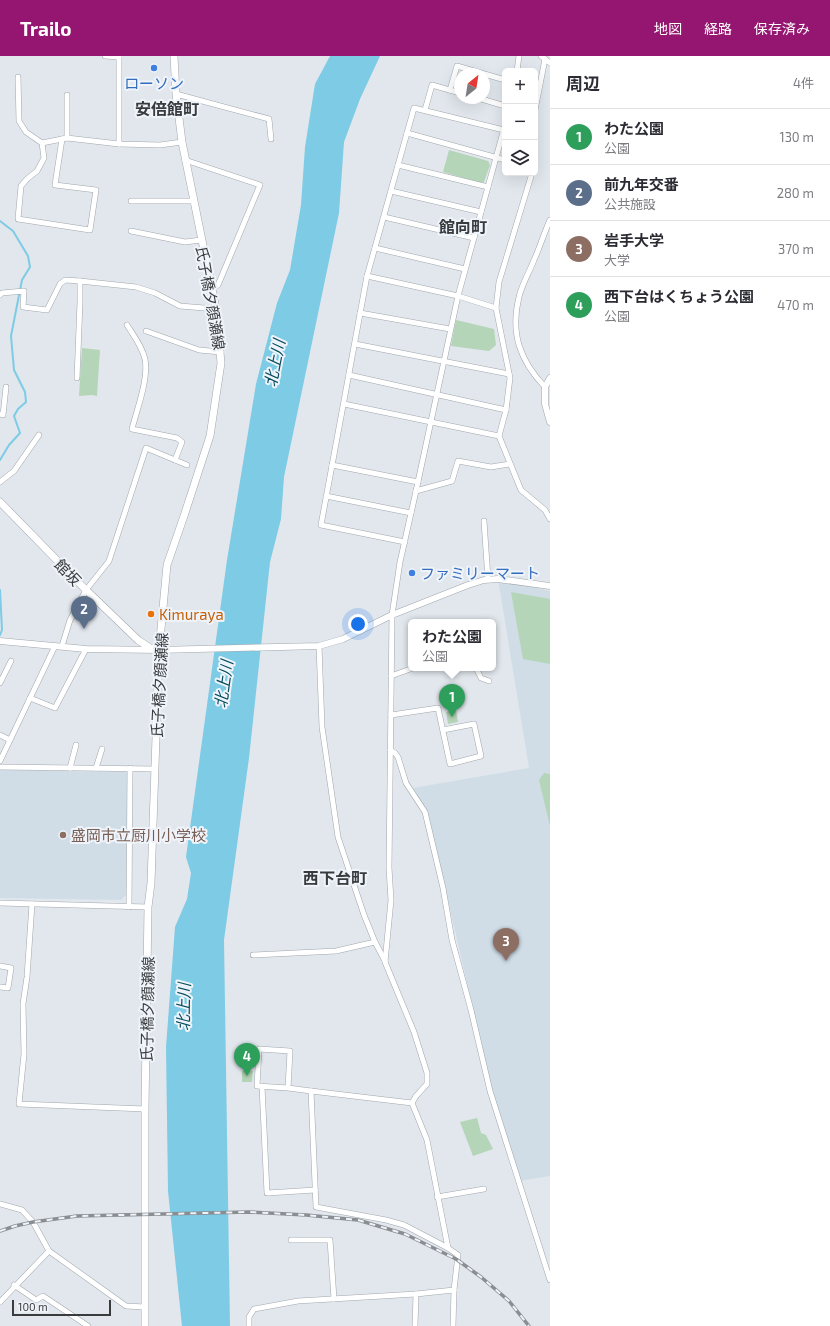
<!DOCTYPE html>
<html lang="ja">
<head>
<meta charset="utf-8">
<style>
	:root { --surface:#fff; --page:#f2f2f3; --text:#2b2b33; --muted:#7c7c81; --line:#e1e1e2; --accent:#941670 }
	body { margin:0; font-family:"Exo 2","Noto Sans JP",sans-serif; background:var(--page); color:var(--text) }
	.controls { position:absolute; right:12px; top:12px; display:grid; overflow:hidden; border-radius:6px; box-shadow:0 4px 16px #0002 }
	.controls button { width:36px; height:36px; display:grid; place-items:center; padding:0; border:0; border-bottom:1px solid var(--line); background:var(--surface); color:var(--text); font:20px sans-serif }
	.compass { position:absolute; left:454px; top:12px; width:36px; height:36px; border-radius:50%; background:var(--surface); box-shadow:0 4px 16px #0002; rotate:30deg }
	.scale { position:absolute; left:12px; bottom:10px; width:99px; box-sizing:border-box; padding-left:4px; border:2px solid #393b3d; border-top:0; font-size:11px; line-height:14px; white-space:nowrap; color:#393b3d; -webkit-text-stroke:3px #eef4fa; paint-order:stroke }
	.you { position:absolute; left:358px; top:568px; width:14px; height:14px; margin:-10px; border:3px solid #fff; border-radius:50%; background:#1a73e8; box-shadow:0 0 0 6px #1a73e833 }
	.badge { display:grid; place-items:center; width:26px; height:26px; border-radius:50%; background:var(--accent); color:#fff; font-size:13px; font-weight:700 }
	.pin { position:absolute; translate:-50% -33px; filter:drop-shadow(0 1px 2px #0008) }
	.pin::after { content:''; position:absolute; top:21px; width:14px; height:12px; background:inherit; clip-path:polygon(0 0,100% 0,50% 100%) }
	.popup { position:absolute; left:408px; top:563px; width:88px; height:52px; box-sizing:border-box; display:grid; place-content:center; border-radius:6px; background:var(--surface); filter:drop-shadow(0 1px 3px #0005); font-size:13px; white-space:nowrap; color:var(--muted) }
	.popup b { font-size:15px; color:var(--text) }
	.popup::after { content:''; position:absolute; left:50%; top:100%; margin-left:-8px; border:8px solid transparent; border-top-color:var(--surface) }
	.list { margin:0; padding:0; list-style:none }
	h2 { display:flex; justify-content:space-between; align-items:center; height:52px; margin:0; padding:0 16px; font-size:17px }
	h2 small { font-size:13px; font-weight:400; color:var(--muted) }
	.list li { display:grid; grid-template-columns:26px 1fr auto; gap:12px; align-items:center; box-sizing:border-box; height:56px; padding:0 16px; border-top:1px solid var(--line) }
	.list b { display:block; font-size:15px; white-space:nowrap }
	.list p { margin:0; font-size:13px; white-space:nowrap; color:var(--muted) }
	.list em { font-size:13px; font-style:normal; color:var(--muted) }
	.icon { flex:none; width:22px; height:22px; fill:none; stroke:currentColor; stroke-width:2; stroke-linecap:round; stroke-linejoin:round }
	.map { position:relative; flex:none; width:550px; height:1270px; overflow:hidden }
	header { display:flex; align-items:center; gap:24px; box-sizing:border-box; height:56px; padding:0 20px; background:var(--accent); color:#fff }
	header strong { font-size:19px }
	nav { display:flex; gap:22px; margin-inline-start:auto; font-size:14px }
	main { display:flex }
	aside { flex:1; background:var(--surface) }
	.map>svg:first-child { display:block }
	.built { fill:#d0dde7 }
	.green { fill:#b4d5b7 }
	.water { fill:#7dcbe5 }
	.lines { fill:none; stroke-linecap:round; stroke-linejoin:round }
	.stream { stroke:#7dcbe5; stroke-width:2 }
	.minor-casing { stroke:#a1a7ac; stroke-width:6 }
	.tertiary-casing { stroke:#a1a7ac; stroke-width:7 }
	.secondary-casing { stroke:#a1a7ac; stroke-width:8 }
	.minor { stroke:#fff; stroke-width:5 }
	.tertiary { stroke:#fff; stroke-width:6 }
	.secondary { stroke:#fff; stroke-width:7 }
	.rail-casing { stroke:#8a8e92; stroke-width:3.5 }
	.rail { stroke:#eef4fa; stroke-width:2; stroke-dasharray:6; stroke-linecap:butt }
	.shop-dot { fill:#3f7fe0; stroke:#eef4fa; stroke-width:1.5 }
	.food-dot { fill:#e8710a; stroke:#eef4fa; stroke-width:1.5 }
	.education-dot { fill:#8d6e63; stroke:#eef4fa; stroke-width:1.5 }
	.labels { text-anchor:middle; dominant-baseline:central; stroke-width:4; stroke-linejoin:round; paint-order:stroke }
	.shop-label { font-size:15px; fill:#366cbe; stroke:#eef4fa }
	.street-label { font-size:15px; fill:#393b3d; stroke:#eef4fa }
	.food-label { font-size:15px; fill:#c56008; stroke:#eef4fa; text-anchor:start }
	.education-label { font-size:15px; fill:#785e54; stroke:#eef4fa; text-anchor:start }
	.neighbourhood-label { font-size:16px; font-weight:bold; fill:#393b3d; stroke:#eef4fa }
	.water-label { font-size:16px; font-style:italic; fill:#074d5f; stroke:#eef4fa }
</style>
</head>
<body>
<header>
<strong>Trailo</strong>
<nav><a>地図</a><a>経路</a><a>保存済み</a></nav>
</header>
<main>
<div class="map">
<svg width="550" height="1270" viewBox="0 0 550 1270">
	<rect width="100%" height="100%" fill="#e1e7ed"/>
	<!-- built -->
	<g class="built">
		<path d="M 498,523 L 550,535 L 550,1120 L 519,1125 L 496,1052 L 428,758 L 413,732 L 529,712 Z"/>
		<path d="M 0,714 L 125,716 L 128,718 L 126,839 L 121,844 L 0,842 Z"/>
	</g>
	<!-- green -->
	<g class="green">
		<path d="M 449,94 L 488,105 L 490,109 L 484,126 L 481,127 L 443,116 Z"/>
		<path d="M 456,264 L 494,273 L 496,289 L 489,295 L 451,290 Z"/>
		<path d="M 82,292 L 100,294 L 97,340 L 92,339 L 79,340 Z"/>
		<path d="M 511,536 L 550,543 L 550,608 L 523,603 Z"/>
		<path d="M 456,654 L 458,666 L 448,668 L 446,656 Z"/>
		<path d="M 544,717 L 550,718 L 550,770 L 539,724 Z"/>
		<path d="M 242,1015 L 253,1015 L 252,1026 L 242,1026 Z"/>
		<path d="M 477,1062 L 481,1077 L 486,1079 L 493,1093 L 473,1100 L 460,1066 Z"/>
	</g>
	<!-- water -->
	<path class="water" d="M 330,0 L 380,0 L 360,43 L 344,86 L 339,157 L 284,421 L 281,463 L 270,506 L 249,702 L 224,884 L 230,1270 L 182,1270 L 168,1135 L 166,991 L 175,871 L 187,843 L 191,817 L 186,801 L 227,504 L 256,328 L 277,247 L 290,214 L 301,149 L 305,91 L 315,28 Z"/>
	<g class="lines">
		<!-- stream -->
		<g class="stream">
			<path d="M 0,165 L 13,175 L 28,200 L 30,211 L 22,224 L 11,280 L 14,314 L 25,336 L 26,346 L 18,353 L 14,360 L 20,377 L 9,389 L 0,404"/>
			<path d="M 0,534 L 2,574 L 0,579"/>
		</g>
		<!-- minor casing -->
		<g class="minor-casing">
			<g id="minor">
				<path d="M 105,0 L 119,1"/>
				<path d="M 119,0 L 119,88 L 160,89 L 182,86"/>
				<path d="M 541,0 L 550,7"/>
				<path d="M 517,15 L 519,0"/>
				<path d="M 18,21 L 19,65 L 26,76 L 42,87 L 44,102 L 37,115 L 27,123 L 21,130 L 18,163 L 90,174 L 96,134 L 55,129 L 62,83"/>
				<path d="M 450,34 L 457,10 L 505,24"/>
				<path d="M 176,38 L 269,63 L 271,83"/>
				<path d="M 478,42 L 505,50"/>
				<path d="M 425,54 L 432,29 L 460,37"/>
				<path d="M 535,54 L 545,3"/>
				<path d="M 407,77 L 505,104"/>
				<path d="M 67,82 L 67,39"/>
				<path d="M 42,87 L 67,82 L 119,88"/>
				<path d="M 185,104 L 260,129 L 218,229 L 211,233"/>
				<path d="M 398,109 L 488,131"/>
				<path d="M 532,117 L 499,226 L 496,252 L 510,322 L 506,354 L 499,380 L 521,434 L 545,454 L 550,463"/>
				<path d="M 391,135 L 481,156"/>
				<path d="M 131,145 L 193,145"/>
				<path d="M 384,161 L 474,182"/>
				<path d="M 131,175 L 185,186 L 201,184"/>
				<path d="M 375,192 L 465,213"/>
				<path d="M 367,220 L 458,240 L 496,252"/>
				<path d="M 0,239 L 2,237 L 24,235 L 23,251 L 47,254 L 60,228 L 65,224 L 80,225"/>
				<path d="M 360,257 L 450,273"/>
				<path d="M 127,269 C 134,280 142,290 145,303 C 149,322 137,353 132,373 L 177,382 L 182,386 L 175,404"/>
				<path d="M 146,275 L 199,294 L 221,296"/>
				<path d="M 355,288 L 509,318"/>
				<path d="M 349,319 L 506,354"/>
				<path d="M 77,322 L 80,246 L 80,225 L 136,231 L 155,237 L 180,250 L 216,253"/>
				<path d="M 545,331 C 520,305 510,277 519,241 C 522,228 529,217 534,204 C 540,191 544,177 550,164"/>
				<path d="M 344,348 L 499,380"/>
				<path d="M 0,358 L 3,359 L 6,331"/>
				<path d="M 332,409 L 418,426"/>
				<path d="M 0,426 L 14,415 L 39,379"/>
				<path d="M 416,435 L 452,425 L 458,405 L 491,411 L 510,408"/>
				<path d="M 326,440 L 411,457"/>
				<path d="M 484,465 L 488,523"/>
				<path d="M 405,486 L 321,469 L 367,220 L 414,52 L 504,74"/>
				<path d="M 62,590 L 70,564 L 86,534 L 109,505 L 146,392 L 187,409"/>
				<path d="M 319,590 L 322,671 L 338,781 L 364,859 L 375,886"/>
				<path d="M 476,612 L 481,622 L 489,625"/>
				<path d="M 391,620 L 413,612"/>
				<path d="M 0,627 L 11,605"/>
				<path d="M 30,642 L 55,652 L 86,593"/>
				<path d="M 391,659 L 438,652 L 450,708 L 481,700 L 474,668 L 443,674"/>
				<path d="M 0,679 L 10,684"/>
				<path d="M 390,694 L 395,697 L 398,701 L 406,727 L 425,756 L 443,832 L 452,884 L 471,954 L 490,1035 L 550,1224"/>
				<path d="M 0,705 L 55,590"/>
				<path d="M 0,711 L 155,713"/>
				<path d="M 70,712 L 76,689"/>
				<path d="M 96,712 L 102,693"/>
				<path d="M 0,847 L 148,851"/>
				<path d="M 32,848 L 27,921 L 23,948 L 24,998 L 19,1048 L 145,1053"/>
				<path d="M 129,851 L 130,712"/>
				<path d="M 253,899 L 336,895 L 375,886 L 385,905"/>
				<path d="M 0,910 L 11,912 L 8,932 L 0,931"/>
				<path d="M 262,1030 L 267,1137 L 315,1134"/>
				<path d="M 288,1032 L 257,1030 L 259,993 L 290,995 L 288,1032 L 311,1035"/>
				<path d="M 412,1047 L 311,1035 L 316,1151 L 386,1164 L 404,1169 L 448,1192"/>
				<path d="M 437,1141 L 484,1133"/>
				<path d="M 0,1148 L 22,1154 L 33,1166 L 49,1195 L 126,1250 L 145,1251"/>
				<path d="M 291,1184 L 330,1184 L 334,1243"/>
				<path d="M 14,1229 L 36,1244 L 43,1240 L 88,1270"/>
				<path d="M 0,1246 L 49,1195"/>
				<path d="M 249,1270 L 249,1261 L 254,1253 L 298,1245 L 416,1238"/>
				<path d="M 415,1270 L 416,1238 L 454,1234"/>
				<path d="M 453,1270 L 454,1234 L 458,1199 L 448,1192 L 427,1084 L 412,1047 L 416,1040 L 427,1028 L 427,1017 L 414,976 L 385,906 L 391,844 L 389,812 L 392,559 L 400,506 L 416,435 L 458,240 L 505,69"/>
			</g>
		</g>
		<!-- tertiary casing -->
		<g class="tertiary-casing">
			<g id="tertiary">
				<path d="M 550,322 L 545,331 L 545,348 L 550,366"/>
				<path d="M 0,585 L 86,593 L 159,594 L 319,590 L 343,583 L 392,559 L 468,529 L 484,524 L 498,523 L 550,530"/>
			</g>
		</g>
		<!-- secondary casing -->
		<g class="secondary-casing">
			<g id="secondary">
				<path d="M 0,446 L 86,534 L 138,584 L 150,592 L 159,594"/>
				<path d="M 145,1270 L 145,1053 L 148,851 L 151,827 L 159,594 L 167,509 L 184,460 L 210,380 L 221,307 L 216,253 L 182,86 L 176,38 L 174,0"/>
			</g>
		</g>
		<!-- minor -->
		<use href="#minor" class="minor"/>
		<!-- tertiary -->
		<use href="#tertiary" class="tertiary"/>
		<!-- secondary -->
		<use href="#secondary" class="secondary"/>
		<!-- rail casing -->
		<g class="rail-casing">
			<path id="rail" d="M 0,1175 L 15,1170 L 33,1166 L 77,1160 L 249,1156 L 306,1159 L 358,1164 L 405,1178 L 456,1203 L 481,1221 L 509,1245 L 529,1270"/>
		</g>
		<!-- rail -->
		<use href="#rail" class="rail"/>
	</g>
	<!-- markers -->
	<g class="shop-dot">
		<circle cx="154" cy="12" r="4"/>
		<circle cx="412" cy="517" r="4"/>
	</g>
	<circle class="food-dot" cx="151" cy="558" r="4"/>
	<circle class="education-dot" cx="63" cy="779" r="4"/>
	<g class="labels">
		<!-- shop labels -->
		<g class="shop-label">
			<text x="154" y="27">ローソン</text>
			<text x="420" y="517" text-anchor="start">ファミリーマート</text>
		</g>
		<!-- street labels -->
		<g class="street-label">
			<text transform="translate(211 242) rotate(80)">氏子橋夕顔瀬線</text>
			<text transform="translate(68 516) rotate(46)">館坂</text>
			<text transform="translate(159 629) rotate(-87)">氏子橋夕顔瀬線</text>
			<text transform="translate(147 953) rotate(-89)">氏子橋夕顔瀬線</text>
		</g>
		<!-- food labels -->
		<g class="food-label">
			<text x="159" y="558">Kimuraya</text>
		</g>
		<!-- education labels -->
		<g class="education-label">
			<text x="71" y="779">盛岡市立厨川小学校</text>
		</g>
		<!-- neighbourhood labels -->
		<g class="neighbourhood-label">
			<text x="167" y="52">安倍館町</text>
			<text x="463" y="170">館向町</text>
			<text x="335" y="821">西下台町</text>
		</g>
		<!-- water labels -->
		<g class="water-label">
			<text transform="translate(274 307) rotate(-79)">北上川</text>
			<text transform="translate(223 628) rotate(-82)">北上川</text>
			<text transform="translate(183 951) rotate(-89)">北上川</text>
		</g>
	</g>
</svg>
<div class="controls">
<button>+</button>
<button>−</button>
<button><svg class="icon" aria-label="layers" viewBox="0 0 24 24"><path d="M12 4l9 5-9 5-9-5zM3 14l9 5 9-5"/></svg></button>
</div>
<svg class="compass" viewBox="-18 -18 36 36"><path d="M0-13l5 13h-10z" fill="#e53935"/><path d="M0 13l5-13h-10z" fill="#7c7c81"/></svg>
<div class="scale">100 m</div>
<div class="you"></div>
<div class="pin badge" style="left:452px;top:661px;background:#2e9e5b">1</div>
<div class="popup"><b>わた公園</b>公園</div>
<div class="pin badge" style="left:84px;top:573px;background:#5c6f8a">2</div>
<div class="pin badge" style="left:506px;top:905px;background:#8d6e63">3</div>
<div class="pin badge" style="left:247px;top:1020px;background:#2e9e5b">4</div>
</div>
<aside>
<h2>周辺<small>4件</small></h2>
<ul class="list">
<li><span class="badge" style="background:#2e9e5b">1</span><div><b>わた公園</b><p>公園</p></div><em>130 m</em></li>
<li><span class="badge" style="background:#5c6f8a">2</span><div><b>前九年交番</b><p>公共施設</p></div><em>280 m</em></li>
<li><span class="badge" style="background:#8d6e63">3</span><div><b>岩手大学</b><p>大学</p></div><em>370 m</em></li>
<li><span class="badge" style="background:#2e9e5b">4</span><div><b>西下台はくちょう公園</b><p>公園</p></div><em>470 m</em></li>
</ul>
</aside>
</main>
</body>
</html>
